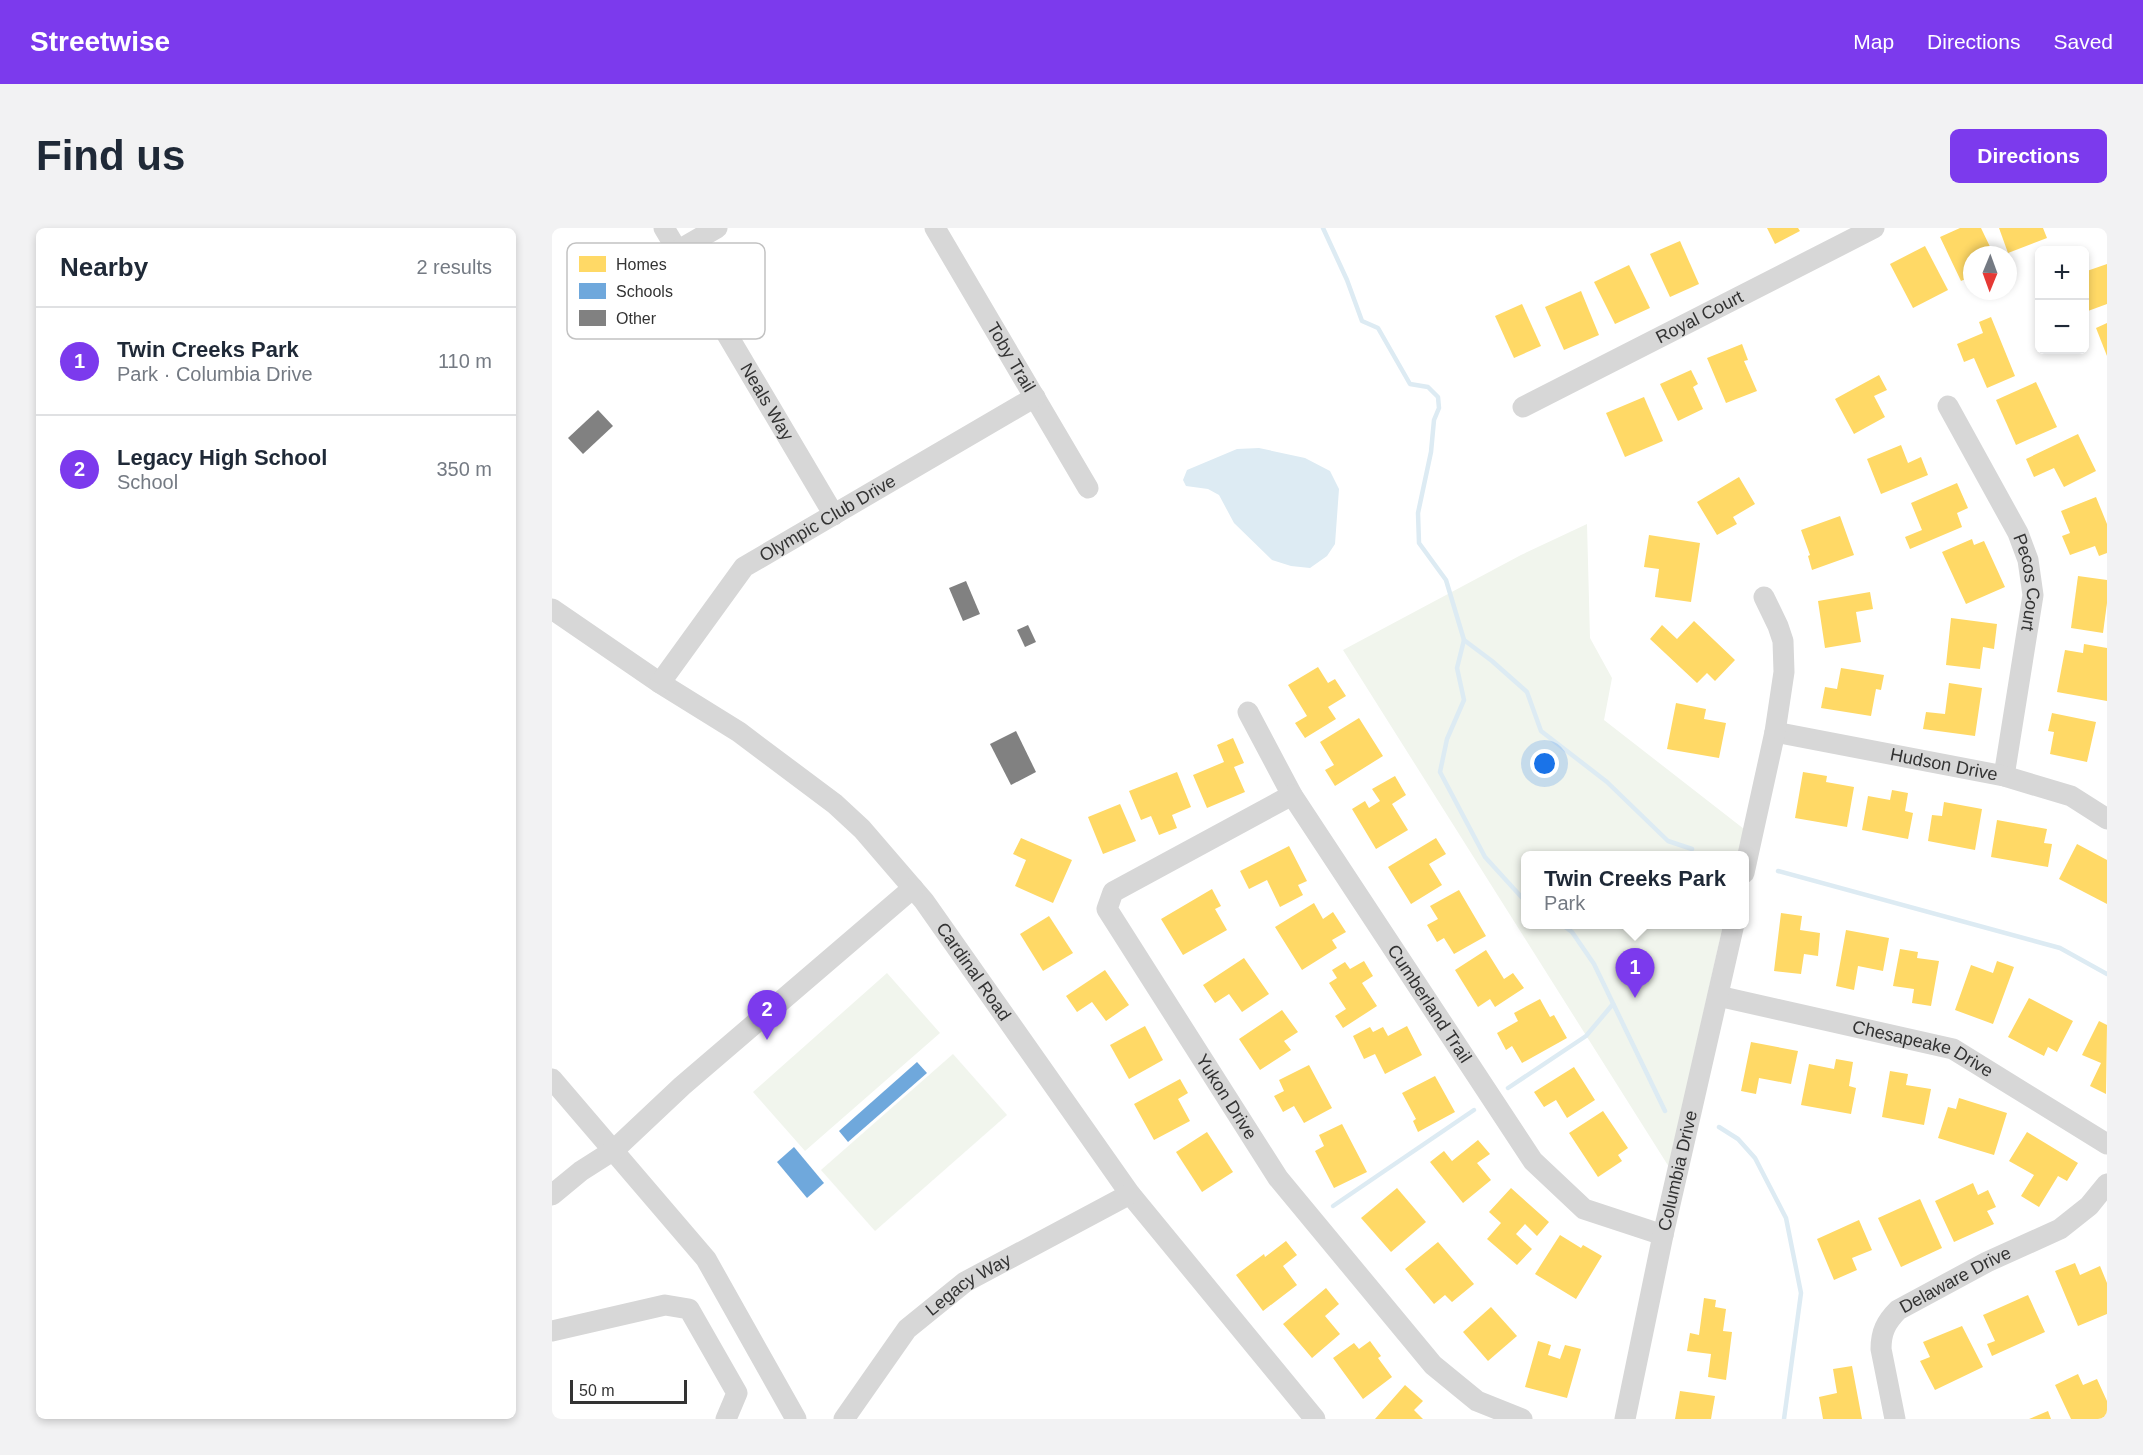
<!DOCTYPE html>
<html lang="en">
<head>
<meta charset="utf-8">
<style>
	:root { --surface:#fff; --page:#f2f2f3; --text:#1f2937; --muted:#747a83; --line:#e0e1e3; --accent:#7c3aed }
	body { margin:0; font-family:Helvetica,sans-serif; background:var(--page); color:var(--text) }
	.controls { position:absolute; right:18px; top:18px; display:grid; overflow:hidden; border-radius:9px; box-shadow:0 3px 9px #0003 }
	.controls button { width:54px; height:54px; display:grid; place-items:center; padding:0; border:0; border-bottom:2px solid var(--line); background:var(--surface); color:var(--text); font:30px sans-serif }
	.compass { position:absolute; left:1411px; top:18px; width:54px; height:54px; border-radius:50%; background:var(--surface); box-shadow:0 3px 9px #0003; rotate:181deg }
	.scale { position:absolute; left:18px; bottom:15px; width:117px; box-sizing:border-box; padding-left:6px; border:3px solid #333; border-top:0; font-size:16px; line-height:21px; white-space:nowrap; color:#333; -webkit-text-stroke:4px #fff; paint-order:stroke }
	.you { position:absolute; left:993px; top:536px; width:21px; height:21px; margin:-15px; border:4px solid #fff; border-radius:50%; background:#1a73e8; box-shadow:0 0 0 9px #1a73e833 }
	.badge { display:grid; place-items:center; width:39px; height:39px; border-radius:50%; background:var(--accent); color:#fff; font-size:20px; font-weight:700 }
	.pin { position:absolute; translate:-50% -50px; filter:drop-shadow(0 2px 3px #0008) }
	.pin::after { content:''; position:absolute; top:32px; width:21px; height:18px; background:inherit; clip-path:polygon(0 0,100% 0,50% 100%) }
	.popup { position:absolute; left:969px; top:623px; width:228px; height:78px; box-sizing:border-box; display:grid; place-content:center; border-radius:9px; background:var(--surface); filter:drop-shadow(0 2px 4px #0005); font-size:20px; white-space:nowrap; color:var(--muted) }
	.popup b { font-size:22px; color:var(--text) }
	.popup::after { content:''; position:absolute; left:50%; top:100%; margin-left:-12px; border:12px solid transparent; border-top-color:var(--surface) }
	.list { margin:0; padding:0; list-style:none }
	h2 { display:flex; justify-content:space-between; align-items:center; height:78px; margin:0; padding:0 24px; font-size:26px }
	h2 small { font-size:20px; font-weight:400; color:var(--muted) }
	.list li { display:grid; grid-template-columns:39px 1fr auto; gap:18px; align-items:center; box-sizing:border-box; height:108px; padding:0 24px; border-top:2px solid var(--line) }
	.list b { display:block; font-size:22px; white-space:nowrap }
	.list p { margin:0; font-size:20px; white-space:nowrap; color:var(--muted) }
	.list em { font-size:20px; font-style:normal; color:var(--muted) }
	.map { position:relative; flex:none; width:1555px; height:1191px; overflow:hidden; border-radius:9px }
	header { display:flex; align-items:center; gap:36px; box-sizing:border-box; height:84px; padding:0 30px; background:var(--accent); color:#fff }
	header strong { font-size:28px }
	nav { display:flex; gap:33px; margin-inline-start:auto; font-size:21px }
	.intro { display:flex; align-items:center; justify-content:space-between; box-sizing:border-box; height:144px; padding:0 36px }
	h1 { margin:0; font-size:42px }
	.button { padding:15px 27px; border-radius:9px; background:var(--accent); color:#fff; font-size:21px; font-weight:700 }
	main { display:flex; gap:36px; padding:0 36px }
	aside { flex:1; background:var(--surface); border-radius:9px; box-shadow:0 3px 9px #0003 }
	.map>svg:first-child { display:block }
	.green { fill:#f1f5ed }
	.water { fill:#ddebf3 }
	.homes { fill:#ffd966 }
	.schools { fill:#6fa8dc }
	.lines { fill:none; stroke-linecap:round; stroke-linejoin:round }
	.stream { stroke:#ddebf3; stroke-width:4.5 }
	.building { fill:#818181 }
	.minor { stroke:#d7d7d7; stroke-width:21 }
	.labels { text-anchor:middle; dominant-baseline:central; stroke-width:6; stroke-linejoin:round; paint-order:stroke }
	.street-label { font-size:18px; fill:#333; stroke:#fff }
	.key { fill:#fff; stroke:#c2c2c2; stroke-width:1.5 }
	.key-label { font-size:16px; fill:#333 }
</style>
</head>
<body>
<header>
<strong>Streetwise</strong>
<nav><a>Map</a><a>Directions</a><a>Saved</a></nav>
</header>
<div class="intro"><h1>Find us</h1><a class="button">Directions</a></div>
<main>
<aside>
<h2>Nearby<small>2 results</small></h2>
<ul class="list">
<li><span class="badge">1</span><div><b>Twin Creeks Park</b><p>Park · Columbia Drive</p></div><em>110 m</em></li>
<li><span class="badge">2</span><div><b>Legacy High School</b><p>School</p></div><em>350 m</em></li>
</ul>
</aside>
<div class="map">
<svg width="1555" height="1191" viewBox="0 0 1555 1191">
	<rect width="100%" height="100%" fill="#fff"/>
	<!-- green -->
	<g class="green">
		<path d="M 1035,296 L 1038,410 L 1060,450 L 1052,492 L 1192,601 L 1186,627 L 974,628 L 974,696 L 1171,697 L 1117,939 L 791,422 L 969,327 Z"/>
		<path d="M 335,745 L 388,805 L 253,923 L 201,864 Z"/>
		<path d="M 401,826 L 455,887 L 323,1003 L 269,942 Z"/>
	</g>
	<!-- water -->
	<path class="water" d="M 707,220 L 753,230 L 778,243 L 787,261 L 783,316 L 775,328 L 758,340 L 739,338 L 720,332 L 682,295 L 667,267 L 656,261 L 634,258 L 631,252 L 635,242 L 685,221 Z"/>
	<!-- homes -->
	<g class="homes">
		<path d="M 1215,0 L 1246,0 L 1248,3 L 1223,16 Z"/>
		<path d="M 1408,0 L 1429,0 L 1442,27 L 1420,27 L 1420,48 L 1409,53 L 1388,9 Z"/>
		<path d="M 1447,0 L 1491,0 L 1495,10 L 1456,25 Z"/>
		<path d="M 1128,13 L 1147,56 L 1118,69 L 1098,26 Z"/>
		<path d="M 1373,18 L 1396,62 L 1361,80 L 1338,36 Z"/>
		<path d="M 1555,36 L 1555,76 L 1536,83 L 1532,74 L 1532,44 Z"/>
		<path d="M 1077,37 L 1098,80 L 1063,96 L 1042,54 Z"/>
		<path d="M 1029,63 L 1047,107 L 1012,122 L 993,79 Z"/>
		<path d="M 970,76 L 989,118 L 962,130 L 943,88 Z"/>
		<path d="M 1439,89 L 1463,148 L 1435,160 L 1422,130 L 1412,134 L 1405,116 L 1431,105 L 1427,94 Z"/>
		<path d="M 1555,95 L 1555,128 L 1544,100 Z"/>
		<path d="M 1190,116 L 1196,132 L 1192,133 L 1205,163 L 1174,175 L 1155,130 Z"/>
		<path d="M 1139,142 L 1146,156 L 1141,159 L 1151,181 L 1126,193 L 1108,156 Z"/>
		<path d="M 1327,147 L 1335,162 L 1322,168 L 1333,189 L 1302,206 L 1283,171 Z"/>
		<path d="M 1484,154 L 1505,199 L 1464,217 L 1444,172 Z"/>
		<path d="M 1092,169 L 1111,213 L 1073,229 L 1054,185 Z"/>
		<path d="M 1526,206 L 1544,243 L 1512,259 L 1502,240 L 1482,249 L 1474,231 Z"/>
		<path d="M 1349,217 L 1356,235 L 1369,229 L 1376,247 L 1329,266 L 1315,231 Z"/>
		<path d="M 1187,249 L 1203,276 L 1181,289 L 1185,296 L 1165,307 L 1145,274 Z"/>
		<path d="M 1405,255 L 1416,280 L 1405,285 L 1410,299 L 1358,321 L 1353,309 L 1370,302 L 1359,275 Z"/>
		<path d="M 1544,269 L 1555,296 L 1555,325 L 1547,328 L 1543,318 L 1518,327 L 1510,308 L 1518,305 L 1509,283 Z"/>
		<path d="M 1288,288 L 1302,327 L 1260,342 L 1256,328 L 1258,327 L 1249,302 Z"/>
		<path d="M 1097,307 L 1148,315 L 1139,374 L 1103,369 L 1107,341 L 1092,339 Z"/>
		<path d="M 1420,311 L 1422,317 L 1432,313 L 1453,359 L 1414,376 L 1390,324 Z"/>
		<path d="M 1526,348 L 1555,352 L 1555,375 L 1551,405 L 1519,400 Z"/>
		<path d="M 1318,364 L 1321,381 L 1304,384 L 1309,414 L 1273,420 L 1266,373 Z"/>
		<path d="M 1399,390 L 1445,396 L 1442,421 L 1431,419 L 1428,441 L 1394,437 Z"/>
		<path d="M 1142,393 L 1183,432 L 1163,453 L 1155,445 L 1145,455 L 1098,411 L 1110,397 L 1125,411 Z"/>
		<path d="M 1532,416 L 1555,420 L 1555,473 L 1505,464 L 1513,422 L 1531,425 Z"/>
		<path d="M 766,439 L 776,455 L 783,451 L 794,468 L 776,479 L 784,491 L 753,510 L 743,495 L 755,488 L 736,457 Z"/>
		<path d="M 1289,440 L 1332,447 L 1329,462 L 1324,461 L 1319,488 L 1269,480 L 1273,459 L 1285,461 Z"/>
		<path d="M 1397,455 L 1430,460 L 1423,508 L 1371,501 L 1374,484 L 1393,486 Z"/>
		<path d="M 1124,475 L 1154,481 L 1152,491 L 1174,495 L 1167,530 L 1115,521 Z"/>
		<path d="M 1500,485 L 1544,494 L 1535,534 L 1498,526 L 1502,504 L 1496,503 Z"/>
		<path d="M 807,490 L 831,528 L 783,558 L 773,542 L 782,537 L 768,514 Z"/>
		<path d="M 681,510 L 692,535 L 682,539 L 693,564 L 655,580 L 641,547 L 672,534 L 665,517 Z"/>
		<path d="M 625,544 L 639,579 L 620,587 L 625,600 L 607,607 L 599,588 L 589,592 L 577,563 Z"/>
		<path d="M 1251,544 L 1275,548 L 1274,554 L 1302,559 L 1295,599 L 1243,590 Z"/>
		<path d="M 843,548 L 854,567 L 840,576 L 856,602 L 824,621 L 800,581 L 813,573 L 817,580 L 828,573 L 820,561 Z"/>
		<path d="M 1340,562 L 1356,565 L 1353,583 L 1361,585 L 1356,611 L 1310,602 L 1316,568 L 1338,572 Z"/>
		<path d="M 1392,574 L 1430,581 L 1423,622 L 1376,613 L 1380,587 L 1390,588 Z"/>
		<path d="M 568,576 L 584,613 L 551,626 L 536,589 Z"/>
		<path d="M 1445,592 L 1495,601 L 1492,615 L 1500,616 L 1496,639 L 1439,629 Z"/>
		<path d="M 469,610 L 520,632 L 501,675 L 463,658 L 474,632 L 461,626 Z"/>
		<path d="M 884,610 L 894,626 L 877,636 L 890,657 L 859,676 L 836,639 Z"/>
		<path d="M 1525,616 L 1555,632 L 1555,676 L 1507,651 Z"/>
		<path d="M 737,618 L 755,653 L 746,657 L 751,667 L 728,679 L 715,652 L 697,661 L 688,643 Z"/>
		<path d="M 660,661 L 669,678 L 663,681 L 675,702 L 631,727 L 609,691 Z"/>
		<path d="M 907,662 L 934,708 L 902,726 L 892,710 L 885,714 L 875,697 L 886,691 L 878,678 Z"/>
		<path d="M 762,675 L 771,691 L 781,684 L 794,704 L 780,712 L 785,720 L 750,742 L 723,699 Z"/>
		<path d="M 1229,685 L 1250,688 L 1248,702 L 1268,705 L 1266,728 L 1252,726 L 1249,746 L 1222,743 Z"/>
		<path d="M 497,688 L 521,725 L 491,743 L 468,706 Z"/>
		<path d="M 1294,702 L 1337,710 L 1331,743 L 1306,738 L 1302,762 L 1284,758 Z"/>
		<path d="M 1348,721 L 1366,724 L 1365,730 L 1387,733 L 1379,778 L 1360,775 L 1362,761 L 1341,758 Z"/>
		<path d="M 934,722 L 952,751 L 961,745 L 972,760 L 943,779 L 938,771 L 926,779 L 903,742 Z"/>
		<path d="M 692,730 L 717,766 L 690,784 L 677,766 L 663,775 L 651,757 Z"/>
		<path d="M 812,733 L 821,748 L 810,755 L 825,778 L 791,800 L 783,788 L 794,781 L 777,755 L 785,750 L 780,742 L 793,734 L 798,741 Z"/>
		<path d="M 1445,733 L 1462,739 L 1441,796 L 1403,782 L 1419,737 L 1441,745 Z"/>
		<path d="M 553,742 L 577,777 L 554,793 L 540,774 L 525,784 L 514,768 Z"/>
		<path d="M 1477,770 L 1521,793 L 1505,824 L 1496,819 L 1492,828 L 1456,809 Z"/>
		<path d="M 988,771 L 998,789 L 1002,787 L 1015,810 L 970,835 L 960,818 L 954,822 L 945,805 L 966,793 L 962,785 Z"/>
		<path d="M 730,782 L 746,804 L 732,813 L 739,822 L 708,842 L 687,811 Z"/>
		<path d="M 1547,793 L 1555,797 L 1554,866 L 1538,858 L 1549,835 L 1530,827 Z"/>
		<path d="M 593,798 L 611,832 L 577,851 L 558,817 Z"/>
		<path d="M 855,798 L 870,827 L 833,846 L 823,826 L 812,831 L 801,808 L 818,799 L 821,804 L 831,799 L 836,808 Z"/>
		<path d="M 1199,814 L 1246,823 L 1239,856 L 1207,850 L 1204,866 L 1189,863 Z"/>
		<path d="M 1284,831 L 1301,834 L 1297,858 L 1304,860 L 1299,886 L 1249,877 L 1257,836 L 1282,841 Z"/>
		<path d="M 757,837 L 780,880 L 752,895 L 742,878 L 731,884 L 722,868 L 732,863 L 727,852 Z"/>
		<path d="M 1022,839 L 1043,872 L 1015,890 L 1004,872 L 992,879 L 982,864 Z"/>
		<path d="M 1338,843 L 1356,846 L 1354,857 L 1379,861 L 1372,897 L 1330,889 Z"/>
		<path d="M 883,848 L 903,884 L 866,904 L 861,893 L 864,891 L 850,865 Z"/>
		<path d="M 628,851 L 636,865 L 626,871 L 638,893 L 602,912 L 582,876 Z"/>
		<path d="M 1407,870 L 1455,885 L 1442,927 L 1386,910 L 1396,879 L 1404,881 Z"/>
		<path d="M 1051,883 L 1076,920 L 1066,927 L 1070,933 L 1046,949 L 1017,905 Z"/>
		<path d="M 790,896 L 815,944 L 782,960 L 763,923 L 772,918 L 767,907 Z"/>
		<path d="M 655,904 L 681,944 L 650,964 L 624,924 Z"/>
		<path d="M 1475,904 L 1526,935 L 1515,953 L 1506,948 L 1487,979 L 1469,968 L 1482,947 L 1457,933 Z"/>
		<path d="M 926,912 L 938,926 L 925,935 L 939,952 L 911,975 L 878,934 L 892,923 L 900,933 Z"/>
		<path d="M 1421,955 L 1426,967 L 1436,962 L 1444,979 L 1435,983 L 1442,996 L 1402,1014 L 1383,973 Z"/>
		<path d="M 845,960 L 874,994 L 839,1024 L 809,990 Z"/>
		<path d="M 959,960 L 997,994 L 985,1008 L 973,996 L 964,1006 L 980,1021 L 965,1037 L 935,1011 L 949,995 L 937,984 Z"/>
		<path d="M 1368,971 L 1390,1020 L 1349,1039 L 1326,990 Z"/>
		<path d="M 1307,992 L 1320,1022 L 1300,1030 L 1305,1042 L 1282,1052 L 1265,1011 Z"/>
		<path d="M 1008,1007 L 1029,1020 L 1031,1017 L 1050,1028 L 1024,1071 L 983,1046 Z"/>
		<path d="M 734,1013 L 745,1027 L 731,1038 L 745,1057 L 711,1083 L 684,1047 L 712,1026 L 713,1029 Z"/>
		<path d="M 886,1014 L 922,1056 L 900,1074 L 893,1067 L 882,1076 L 853,1041 Z"/>
		<path d="M 1523,1035 L 1528,1047 L 1548,1038 L 1555,1055 L 1555,1086 L 1526,1098 L 1503,1043 Z"/>
		<path d="M 774,1060 L 787,1076 L 773,1088 L 788,1106 L 760,1130 L 731,1096 Z"/>
		<path d="M 1476,1067 L 1493,1104 L 1440,1128 L 1435,1116 L 1443,1113 L 1431,1087 Z"/>
		<path d="M 1152,1070 L 1164,1072 L 1163,1079 L 1174,1081 L 1171,1103 L 1180,1104 L 1174,1152 L 1156,1149 L 1159,1126 L 1135,1123 L 1138,1105 L 1147,1107 Z"/>
		<path d="M 939,1079 L 965,1108 L 936,1133 L 911,1104 Z"/>
		<path d="M 1410,1098 L 1431,1139 L 1383,1162 L 1368,1133 L 1378,1129 L 1371,1114 Z"/>
		<path d="M 818,1113 L 829,1128 L 826,1130 L 840,1149 L 811,1171 L 781,1130 L 802,1115 L 807,1121 Z"/>
		<path d="M 986,1113 L 999,1117 L 996,1127 L 1008,1131 L 1013,1117 L 1029,1121 L 1015,1170 L 973,1159 Z"/>
		<path d="M 1300,1138 L 1310,1191 L 1271,1191 L 1267,1169 L 1285,1165 L 1281,1141 Z"/>
		<path d="M 1526,1146 L 1531,1157 L 1545,1151 L 1555,1173 L 1555,1191 L 1519,1191 L 1503,1157 Z"/>
		<path d="M 853,1157 L 871,1173 L 862,1182 L 871,1191 L 823,1191 Z"/>
		<path d="M 1128,1163 L 1163,1168 L 1159,1191 L 1123,1191 Z"/>
		<path d="M 1496,1183 L 1499,1191 L 1477,1191 Z"/>
	</g>
	<!-- schools -->
	<g class="schools">
		<path d="M 365,834 L 375,845 L 296,914 L 287,903 Z"/>
		<path d="M 242,919 L 272,955 L 255,970 L 225,934 Z"/>
	</g>
	<g class="lines">
		<!-- stream -->
		<g class="stream">
			<path d="M 771,0 L 795,52 L 810,93 L 826,100 L 858,156 L 876,159 L 886,169 L 887,180 L 882,192 L 879,224 L 866,285 L 867,315 L 894,352 L 912,412 L 905,440 L 912,472 L 895,511 L 888,544 L 933,629 L 974,674"/>
			<path d="M 912,412 L 940,433 L 975,464 L 989,503 L 1055,554 L 1116,613 L 1140,621"/>
			<path d="M 1226,643 L 1508,720 L 1555,746"/>
			<path d="M 1009,696 L 1020,704 L 1042,736 L 1113,883"/>
			<path d="M 956,860 L 1034,808 L 1061,776"/>
			<path d="M 1167,899 L 1186,911 L 1203,930 L 1234,990 L 1249,1065 L 1232,1191"/>
			<path d="M 781,978 L 922,882"/>
		</g>
	</g>
	<!-- building -->
	<g class="building">
		<path d="M 46,182 L 61,198 L 31,226 L 16,210 Z"/>
		<path d="M 414,353 L 428,386 L 411,393 L 397,360 Z"/>
		<path d="M 476,397 L 484,414 L 473,419 L 465,402 Z"/>
		<path d="M 464,503 L 484,544 L 459,557 L 438,516 Z"/>
	</g>
	<g class="lines">
		<!-- minor -->
		<g class="minor">
			<path id="s1" d="M 112,0 L 282,287"/>
			<path id="s2" d="M 383,0 L 536,260"/>
			<path d="M 125,23 L 165,0"/>
			<path id="s3" d="M 1396,178 L 1466,305 L 1476,332 L 1481,367 L 1452,548"/>
			<path id="s4" d="M 971,179 L 1322,0"/>
			<path id="s5" d="M 0,381 L 108,455 L 187,504 L 283,576 L 310,601 L 372,673 L 578,966 L 763,1191"/>
			<path id="s6" d="M 108,455 L 192,339 L 483,169"/>
			<path id="s7" d="M 696,484 L 740,567 L 981,933 L 1032,981 L 1111,1007"/>
			<path id="s8" d="M 1223,504 L 1452,548 L 1519,568 L 1555,591"/>
			<path id="s9" d="M 740,567 L 561,664 L 555,681 L 726,950 L 881,1137 L 925,1173 L 970,1191"/>
			<path d="M 1192,645 L 1223,504 L 1232,444 L 1231,413 L 1226,398 L 1212,369"/>
			<path id="s10" d="M 1166,768 L 1401,821 L 1555,916"/>
			<path d="M 0,851 L 154,1031 L 244,1191"/>
			<path d="M 0,967 L 29,943 L 62,922 L 130,858 L 361,660"/>
			<path d="M 0,1103 L 113,1077 L 137,1081 L 185,1165 L 174,1191"/>
			<path id="s11" d="M 292,1191 L 355,1101 L 413,1054 L 578,966"/>
			<path id="s12" d="M 1073,1191 L 1111,1007 L 1182,696"/>
			<path id="s13" d="M 1343,1191 L 1329,1121 C 1329,1104 1334,1094 1346,1082 L 1435,1034 L 1508,1001 L 1537,978 L 1555,956"/>
		</g>
	</g>
	<g class="labels">
		<!-- street labels -->
		<g class="street-label">
			<text stroke="none"><textPath href="#s4" startOffset="198">Royal Court</textPath></text>
			<text stroke="none"><textPath href="#s2" startOffset="150">Toby Trail</textPath></text>
			<text stroke="none"><textPath href="#s1" startOffset="202">Neals Way</textPath></text>
			<text stroke="none"><textPath href="#s6" startOffset="240">Olympic Club Drive</textPath></text>
			<text stroke="none"><textPath href="#s3" startOffset="196">Pecos Court</textPath></text>
			<text stroke="none"><textPath href="#s8" startOffset="172">Hudson Drive</textPath></text>
			<text stroke="none"><textPath href="#s5" startOffset="562">Cardinal Road</textPath></text>
			<text stroke="none"><textPath href="#s7" startOffset="344">Cumberland Trail</textPath></text>
			<text stroke="none"><textPath href="#s10" startOffset="212">Chesapeake Drive</textPath></text>
			<text stroke="none"><textPath href="#s9" startOffset="444">Yukon Drive</textPath></text>
			<text stroke="none"><textPath href="#s12" startOffset="254">Columbia Drive</textPath></text>
			<text stroke="none"><textPath href="#s13" startOffset="180">Delaware Drive</textPath></text>
			<text stroke="none"><textPath href="#s11" startOffset="186">Legacy Way</textPath></text>
		</g>
	</g>
	<!-- legend -->
	<rect x="15" y="15" width="198" height="96" rx="9" class="key"/>
	<rect x="27" y="28" width="27" height="16" fill="#ffd966"/>
	<rect x="27" y="55" width="27" height="16" fill="#6fa8dc"/>
	<rect x="27" y="82" width="27" height="16" fill="#818181"/>
	<g class="key-label">
		<text x="64" y="42">Homes</text>
		<text x="64" y="69">Schools</text>
		<text x="64" y="96">Other</text>
	</g>
</svg>
<div class="controls">
<button>+</button>
<button>−</button>
</div>
<svg class="compass" viewBox="-18 -18 36 36"><path d="M0-13l5 13h-10z" fill="#e53935"/><path d="M0 13l5-13h-10z" fill="#747a83"/></svg>
<div class="scale">50 m</div>
<div class="you"></div>
<div class="pin badge" style="left:1083px;top:770px">1</div>
<div class="popup"><b>Twin Creeks Park</b>Park</div>
<div class="pin badge" style="left:215px;top:812px">2</div>
</div>
</main>
</body>
</html>
